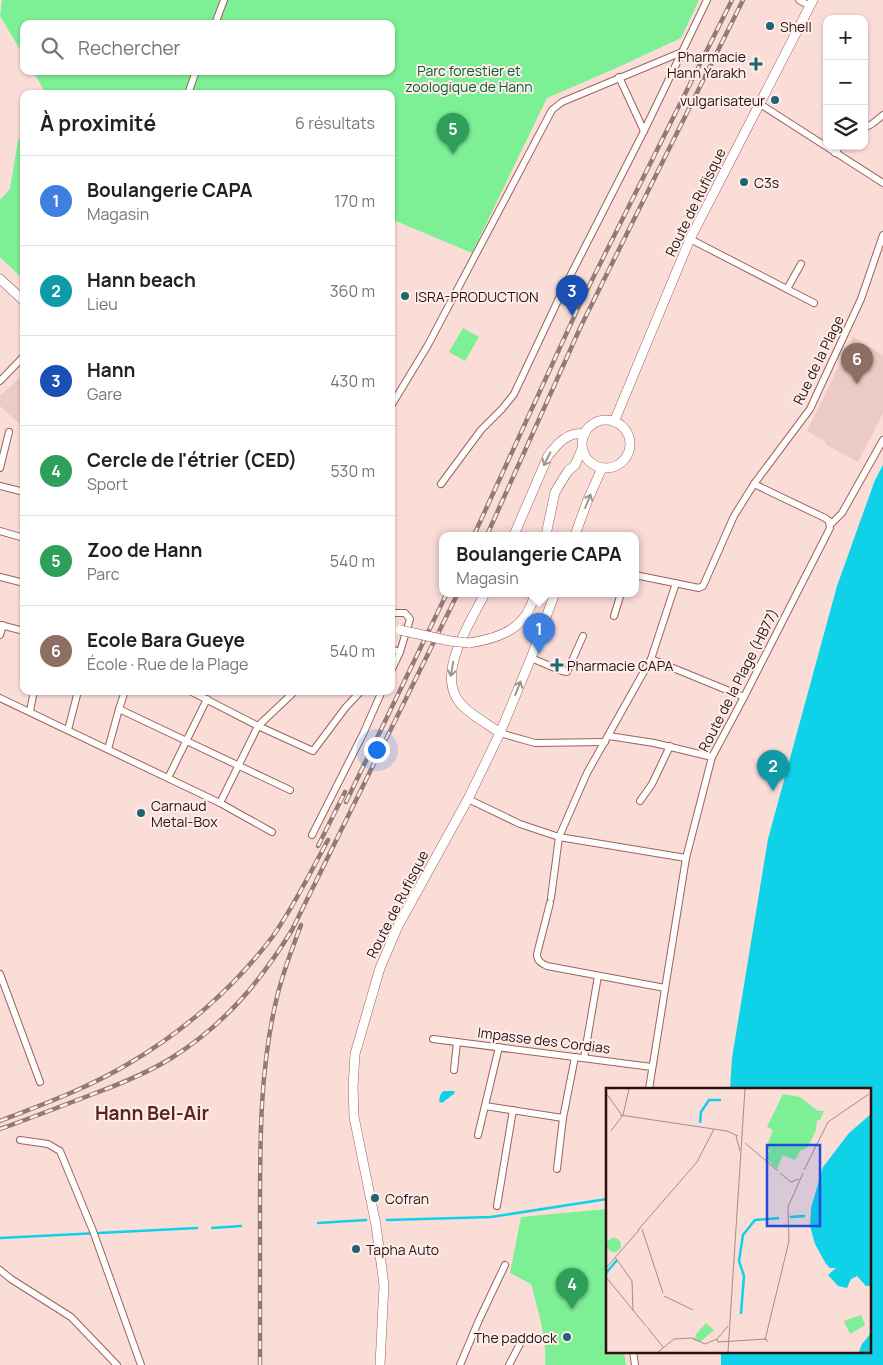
<!DOCTYPE html>
<html lang="fr">
<head>
<meta charset="utf-8">
<style>
	:root { --surface:#fff; --page:#f6f6f6; --text:#222; --muted:#767676; --line:#e0e0e0; --accent:#1b6671 }
	body { margin:0; font-family:Manrope,sans-serif; background:var(--page); color:var(--text) }
	.controls { position:absolute; right:15px; top:15px; display:grid; overflow:hidden; border-radius:10px; box-shadow:0 1px 4px #0004 }
	.controls button { width:45px; height:45px; display:grid; place-items:center; padding:0; border:0; border-bottom:1px solid var(--line); background:var(--surface); color:var(--text); font:25px sans-serif }
	.you { position:absolute; left:376px; top:749px; width:18px; height:18px; margin:-12px; border:4px solid #fff; border-radius:50%; background:#1a73e8; box-shadow:0 0 0 8px #1a73e833 }
	.badge { display:grid; place-items:center; width:32px; height:32px; border-radius:50%; background:var(--accent); color:#fff; font-size:16px; font-weight:700 }
	.pin { position:absolute; translate:-50% -41px; filter:drop-shadow(0 1px 2px #0008) }
	.pin::after { content:''; position:absolute; top:26px; width:18px; height:15px; background:inherit; clip-path:polygon(0 0,100% 0,50% 100%) }
	.popup { position:absolute; left:439px; top:532px; width:200px; height:65px; box-sizing:border-box; display:grid; place-content:center; border-radius:10px; background:var(--surface); filter:drop-shadow(0 1px 4px #0005); font-size:16px; white-space:nowrap; color:var(--muted) }
	.popup b { font-size:19px; color:var(--text) }
	.popup::after { content:''; position:absolute; left:50%; top:100%; margin-left:-10px; border:10px solid transparent; border-top-color:var(--surface) }
	.list { margin:0; padding:0; list-style:none }
	h2 { display:flex; justify-content:space-between; align-items:center; height:65px; margin:0; padding:0 20px; font-size:21px }
	h2 small { font-size:16px; font-weight:400; color:var(--muted) }
	.list li { display:grid; grid-template-columns:32px 1fr auto; gap:15px; align-items:center; box-sizing:border-box; height:90px; padding:0 20px; border-top:1px solid var(--line) }
	.list b { display:block; font-size:19px; white-space:nowrap }
	.list p { margin:0; font-size:16px; white-space:nowrap; color:var(--muted) }
	.list em { font-size:16px; font-style:normal; color:var(--muted) }
	.icon { flex:none; width:28px; height:28px; fill:none; stroke:currentColor; stroke-width:2; stroke-linecap:round; stroke-linejoin:round }
	.map { position:relative; flex:none; width:883px; height:1365px; overflow:hidden }
	.search { position:absolute; background:var(--surface); box-shadow:0 1px 4px #0004; left:20px; top:20px; width:375px; height:55px; display:flex; align-items:center; gap:12px; box-sizing:border-box; padding:0 18px; border-radius:10px; color:var(--muted); font-size:19px }
	.panel { position:absolute; background:var(--surface); box-shadow:0 1px 4px #0004; left:20px; top:90px; width:375px; height:605px; border-radius:10px }
	.map>svg:first-child { display:block }
	.built { fill:#eccbc6 }
	.green { fill:#7def94 }
	.water { fill:#0fd1e8 }
	.lines { fill:none; stroke-linecap:round; stroke-linejoin:round }
	.stream { stroke:#0fd1e8; stroke-width:2.5 }
	.minor-casing { stroke:#a06158; stroke-width:8 }
	.secondary-casing { stroke:#a06158; stroke-width:10 }
	.minor { stroke:#fff; stroke-width:6 }
	.secondary { stroke:#fff; stroke-width:9 }
	.rail-casing { stroke:#957975; stroke-width:4.5 }
	.rail { stroke:#fdeeec; stroke-width:2.5; stroke-dasharray:8; stroke-linecap:butt }
	.secondary-bridge-casing { stroke:#a06158; stroke-width:10; stroke-linecap:butt }
	.secondary-bridge { stroke:#fff; stroke-width:9 }
	.oneway { stroke:#a09493 }
	.poi-dot { fill:#1b6671; stroke:#fdeeec; stroke-width:2 }
	.labels { text-anchor:middle; dominant-baseline:central; stroke-width:4; stroke-linejoin:round; paint-order:stroke }
	.poi-label { font-size:14px; fill:#2b120e; stroke:#fdeeec; text-anchor:start }
	.park-label { font-size:14px; fill:#076128; stroke:#fdeeec }
	.street-label { font-size:14px; fill:#2b120e; stroke:#fdeeec }
	.district-label { font-size:19px; font-weight:bold; fill:#5e251f; stroke:#fdeeec }
	.inset-river { fill:none; stroke:#0fd1e8; stroke-width:2.5 }
	.inset-road { fill:none; stroke:#a88c87; stroke-width:1 }
	.view { fill:#1d4ed8; fill-opacity:0.15; stroke:#1d4ed8; stroke-width:2.5 }
	.inset-edge { fill:none; stroke:#2b120e; stroke-width:2.5 }
</style>
</head>
<body>
<div class="map">
<svg width="883" height="1365" viewBox="0 0 883 1365">
	<rect width="100%" height="100%" fill="#fbddd8"/>
	<!-- built -->
	<g class="built">
		<path d="M 853,337 L 883,355 L 883,413 L 858,462 L 825,444 L 826,442 L 807,431 Z"/>
		<path d="M 24,373 L 24,428 L 0,406 L 0,396 Z"/>
	</g>
	<!-- green -->
	<g class="green">
		<path d="M 2,0 L 699,0 L 681,38 L 614,69 L 547,98 L 472,253 L 391,219 L 391,94 L 46,94 L 33,71 L 391,71 L 391,24 L 24,24 L 24,56 L 0,16 Z"/>
		<path d="M 24,135 L 24,280 L 0,257 L 0,200 L 10,189 L 18,140 Z"/>
		<path d="M 463,328 L 479,337 L 465,361 L 449,352 Z"/>
		<path d="M 607,1209 L 607,1351 L 624,1351 L 626,1365 L 545,1365 C 547,1337 538,1311 531,1284 L 510,1273 L 521,1217 Z"/>
	</g>
	<!-- water -->
	<g class="water">
		<path d="M 883,465 L 883,1365 L 721,1365 L 721,1351 L 869,1351 L 869,1089 L 730,1089 L 732,1058 L 768,839 L 837,586 L 875,480 Z"/>
		<path d="M 444,1091 L 454,1091 L 455,1093 L 442,1103 L 439,1101 C 440,1097 440,1093 444,1091 Z"/>
	</g>
	<g class="lines">
		<!-- stream -->
		<g class="stream">
			<path d="M 387,1220 L 491,1217 L 607,1199"/>
			<path d="M 318,1223 L 366,1220"/>
			<path d="M 212,1228 L 241,1226"/>
			<path d="M 0,1238 L 197,1228"/>
		</g>
		<!-- minor casing -->
		<g class="minor-casing">
			<g id="minor">
				<path d="M 799,0 L 810,6"/>
				<path d="M 215,24 L 224,0"/>
				<path d="M 619,77 L 644,131"/>
				<path d="M 188,94 L 196,71"/>
				<path d="M 760,104 L 883,183"/>
				<path d="M 864,128 L 872,124 L 883,115"/>
				<path d="M 835,153 L 840,146"/>
				<path d="M 690,239 L 814,303"/>
				<path d="M 787,289 L 801,264"/>
				<path d="M 0,381 L 24,356"/>
				<path d="M 391,406 L 428,345 L 552,110 L 562,102 L 682,52"/>
				<path d="M 0,468 L 9,432"/>
				<path d="M 441,484 L 481,430 L 502,409 L 514,394 L 561,294 L 644,131 L 707,0"/>
				<path d="M 0,486 L 24,492"/>
				<path d="M 830,525 L 842,513 L 883,440"/>
				<path d="M 0,531 L 24,538"/>
				<path d="M 635,575 L 699,588 L 703,586 L 734,516 L 754,484 L 810,409 L 861,299 L 883,235"/>
				<path d="M 0,577 L 24,583"/>
				<path d="M 391,613 L 405,613 L 410,619 L 400,652 L 391,671"/>
				<path d="M 614,616 L 621,593"/>
				<path d="M 0,625 L 24,631"/>
				<path d="M 0,635 L 3,625"/>
				<path d="M 391,649 L 400,652"/>
				<path d="M 531,658 L 562,671 L 567,672 L 583,636"/>
				<path d="M 651,659 L 744,697"/>
				<path d="M 125,691 L 119,709 L 290,790"/>
				<path d="M 190,691 L 258,726 L 313,751 L 346,707 L 361,691"/>
				<path d="M 0,698 L 220,803 L 272,832"/>
				<path d="M 30,711 L 34,691"/>
				<path d="M 68,730 L 78,691"/>
				<path d="M 500,733 L 535,743 L 605,742"/>
				<path d="M 609,736 L 654,743 L 712,757"/>
				<path d="M 108,749 L 119,709"/>
				<path d="M 168,778 L 207,699"/>
				<path d="M 468,799 L 520,824 L 559,837 L 686,858"/>
				<path d="M 640,801 L 652,784 L 670,746"/>
				<path d="M 220,803 L 258,726 L 295,691"/>
				<path d="M 312,835 L 363,734 L 382,691"/>
				<path d="M 551,898 L 559,837 L 587,773 L 651,659 L 676,583"/>
				<path d="M 550,903 L 537,954 C 537,961 541,963 547,966 L 665,988"/>
				<path d="M 0,974 L 40,1082"/>
				<path d="M 433,1039 L 652,1067"/>
				<path d="M 584,1058 L 598,976"/>
				<path d="M 454,1070 L 457,1042"/>
				<path d="M 649,1089 L 686,858 L 712,757 L 744,697 L 830,528 L 829,521 L 825,518 L 754,484"/>
				<path d="M 485,1106 L 563,1118"/>
				<path d="M 478,1135 L 499,1047"/>
				<path d="M 20,1140 L 48,1144 L 60,1151 L 93,1231 L 141,1365"/>
				<path d="M 557,1169 L 563,1118 L 575,1057"/>
				<path d="M 497,1206 L 513,1110"/>
				<path d="M 0,1270 L 11,1279 L 71,1317 L 117,1365"/>
				<path d="M 633,1351 L 635,1365"/>
				<path d="M 460,1365 L 479,1320 L 505,1265"/>
				<path d="M 509,1365 L 522,1340"/>
			</g>
		</g>
		<!-- secondary casing -->
		<g class="secondary-casing">
			<g id="secondary">
				<path d="M 0,279 L 24,301"/>
				<circle cx="606" cy="444" r="24"/>
				<path d="M 614,422 L 690,239 L 813,0"/>
				<path d="M 514,535 L 548,456 C 557,444 568,431 585,434"/>
				<path d="M 546,535 L 555,492 L 568,471 L 575,465 L 582,449"/>
				<path d="M 575,535 L 587,502 L 602,468"/>
				<path d="M 485,593 C 471,622 435,673 460,703 C 469,714 488,724 500,733"/>
				<path d="M 469,643 C 502,638 527,628 535,593"/>
				<path d="M 380,1365 L 384,1285 L 376,1225 L 354,1117 L 353,1087 L 355,1054 L 380,968 L 398,926 L 468,799 L 500,733 L 531,658 L 555,593"/>
			</g>
		</g>
		<!-- minor -->
		<use href="#minor" class="minor"/>
		<!-- secondary -->
		<use href="#secondary" class="secondary"/>
		<!-- rail casing -->
		<g class="rail-casing">
			<g id="rail">
				<path d="M 474,535 L 579,306 L 732,0"/>
				<path d="M 487,535 L 581,326 L 743,0"/>
				<path d="M 346,802 L 447,593"/>
				<path d="M 318,846 L 345,792"/>
				<path d="M 0,1121 C 44,1104 88,1088 128,1064 C 183,1032 235,987 273,936 C 294,906 310,873 328,840"/>
				<path d="M 0,1129 C 31,1118 62,1106 93,1094 C 120,1084 148,1073 173,1057 C 225,1024 260,982 292,930 L 458,593"/>
				<path d="M 260,1365 C 260,1313 260,1261 260,1209 C 260,1138 260,1067 277,997 C 283,972 292,949 301,925"/>
			</g>
		</g>
		<!-- rail -->
		<use href="#rail" class="rail"/>
		<!-- secondary-bridge casing -->
		<g class="secondary-bridge-casing">
			<path id="secondary-bridge" d="M 400,630 L 450,641 L 469,643"/>
		</g>
		<!-- secondary-bridge -->
		<use href="#secondary-bridge" class="secondary-bridge"/>
	</g>
	<!-- one-way arrows -->
	<defs><path id="oneway-shaft" d="M-6 0H5M1.5-3L5.5 0L1.5 3" fill="none" stroke-width="1.6" stroke-linecap="round" stroke-linejoin="round" transform="scale(1.25)"/></defs>
	<g class="oneway">
		<use href="#oneway-shaft" transform="translate(547 459) rotate(117)"/>
		<use href="#oneway-shaft" transform="translate(588 501) rotate(-68)"/>
		<use href="#oneway-shaft" transform="translate(452 669) rotate(100)"/>
		<use href="#oneway-shaft" transform="translate(518 688) rotate(-68)"/>
	</g>
	<!-- markers -->
	<g class="poi-dot">
		<circle cx="770" cy="26" r="5"/>
		<path d="M753.5 56.5h5v5h5v5h-5v5h-5v-5h-5v-5h5z"/>
		<circle cx="775" cy="100" r="5"/>
		<circle cx="744" cy="182" r="5"/>
		<circle cx="405" cy="296" r="5"/>
		<path d="M554.5 657.5h5v5h5v5h-5v5h-5v-5h-5v-5h5z"/>
		<circle cx="141" cy="813" r="5"/>
		<circle cx="375" cy="1198" r="5"/>
		<circle cx="356" cy="1249" r="5"/>
		<circle cx="567" cy="1337" r="5"/>
	</g>
	<g class="labels">
		<!-- poi labels -->
		<g class="poi-label">
			<text x="780" y="26">Shell</text>
			<text x="746" y="56" text-anchor="end">Pharmacie<tspan x="746" dy="16">Hann Yarakh</tspan></text>
			<text x="765" y="100" text-anchor="end">vulgarisateur</text>
			<text x="754" y="182">C3s</text>
			<text x="415" y="296">ISRA-PRODUCTION</text>
			<text x="567" y="665">Pharmacie CAPA</text>
			<text x="151" y="805">Carnaud<tspan x="151" dy="16">Metal-Box</tspan></text>
			<text x="385" y="1198">Cofran</text>
			<text x="366" y="1249">Tapha Auto</text>
			<text x="557" y="1337" text-anchor="end">The paddock</text>
		</g>
		<!-- park labels -->
		<g class="park-label">
			<text x="469" y="70">Parc forestier et<tspan x="469" dy="16">zoologique de Hann</tspan></text>
		</g>
		<!-- street labels -->
		<g class="street-label">
			<text transform="translate(695 202) rotate(-64)">Route de Rufisque</text>
			<text transform="translate(818 360) rotate(-64)">Rue de la Plage</text>
			<text transform="translate(738 680) rotate(-63)">Route de la Plage (HB77)</text>
			<text transform="translate(397 904) rotate(-63)">Route de Rufisque</text>
			<text transform="translate(544 1040) rotate(7)">Impasse des Cordias</text>
		</g>
		<!-- district labels -->
		<g class="district-label">
			<text x="152" y="1113">Hann Bel-Air</text>
		</g>
	</g>
	<!-- overview -->
	<g transform="translate(606 1088)">
		<rect width="265" height="265" fill="#fbddd8"/>
		<path d="M 177,6 L 194,9 L 212,23 L 218,23 L 214,32 L 211,32 L 210,42 L 202,59 L 194,63 L 189,72 L 177,67 L 171,81 L 160,70 L 164,63 L 161,58 L 167,42 L 161,39 ZM1 157a7 7 0 1 1 14 0a7 7 0 1 1-14 0ZM 255,227 L 259,237 L 244,246 L 238,233 ZM 100,235 L 108,242 L 94,254 L 89,252 L 90,246 Z" fill="#7def94"/>
		<path d="M 265,26 L 265,198 L 260,198 L 251,188 L 245,191 L 241,200 L 232,198 L 222,187 L 230,180 L 224,180 L 220,176 L 209,156 L 204,138 L 205,120 L 217,79 L 243,45 ZM 265,245 L 265,264 L 253,264 L 256,256 Z" fill="#0fd1e8"/>
		<path class="inset-river" d="M 94,35 L 95,24 L 103,12 L 115,12M 184,129 L 199,128M 0,185 L 11,172M 135,226 L 138,188 L 133,173 L 137,147 L 149,132 L 173,130"/>
		<path class="inset-road" d="M 0,5 L 15,26M 14,27 L 121,43 L 132,48M 5,43 L 17,27 L 23,1M 130,48 L 134,63M 139,55 L 172,83M 198,82 L 222,34 L 263,6M 174,85 L 185,94 L 193,91M 35,139 L 32,142 L 91,74 L 108,41M 36,141 L 57,205M 9,169 L 26,193 L 27,223M 0,180 L 33,142M 0,189 L 40,238M 58,208 L 87,222M 41,239 L 57,259M 111,251 L 122,238M 89,252 L 86,250 L 99,256 L 111,251 L 112,254 L 160,251 L 162,254M 159,252 L 183,153 L 182,119 L 197,85M 52,264 L 68,251 L 86,250M 122,264 L 139,1"/>
		<path class="view" d="M 161,57 L 214,57 L 214,138 L 161,138 Z"/>
		<rect width="265" height="265" class="inset-edge"/>
	</g>
</svg>
<div class="controls">
<button>+</button>
<button>−</button>
<button><svg class="icon" aria-label="layers" viewBox="0 0 24 24"><path d="M12 4l9 5-9 5-9-5zM3 14l9 5 9-5"/></svg></button>
</div>
<div class="you"></div>
<div class="pin badge" style="left:539px;top:654px;background:#3f7fe0">1</div>
<div class="popup"><b>Boulangerie CAPA</b>Magasin</div>
<div class="pin badge" style="left:773px;top:791px;background:#0f9aa8">2</div>
<div class="pin badge" style="left:572px;top:316px;background:#1a4fb4">3</div>
<div class="pin badge" style="left:572px;top:1309px;background:#2e9e5b">4</div>
<div class="pin badge" style="left:453px;top:154px;background:#2e9e5b">5</div>
<div class="pin badge" style="left:857px;top:384px;background:#8d6e63">6</div>
<div class="search"><svg class="icon" aria-label="search" viewBox="0 0 24 24"><circle cx="10" cy="10" r="6"/><path d="M15 15l6 6"/></svg>Rechercher</div>
<section class="panel">
<h2>À proximité<small>6 résultats</small></h2>
<ul class="list">
<li><span class="badge" style="background:#3f7fe0">1</span><div><b>Boulangerie CAPA</b><p>Magasin</p></div><em>170 m</em></li>
<li><span class="badge" style="background:#0f9aa8">2</span><div><b>Hann beach</b><p>Lieu</p></div><em>360 m</em></li>
<li><span class="badge" style="background:#1a4fb4">3</span><div><b>Hann</b><p>Gare</p></div><em>430 m</em></li>
<li><span class="badge" style="background:#2e9e5b">4</span><div><b>Cercle de l'étrier (CED)</b><p>Sport</p></div><em>530 m</em></li>
<li><span class="badge" style="background:#2e9e5b">5</span><div><b>Zoo de Hann</b><p>Parc</p></div><em>540 m</em></li>
<li><span class="badge" style="background:#8d6e63">6</span><div><b>Ecole Bara Gueye</b><p>École · Rue de la Plage</p></div><em>540 m</em></li>
</ul>
</section>
</div>
</body>
</html>
